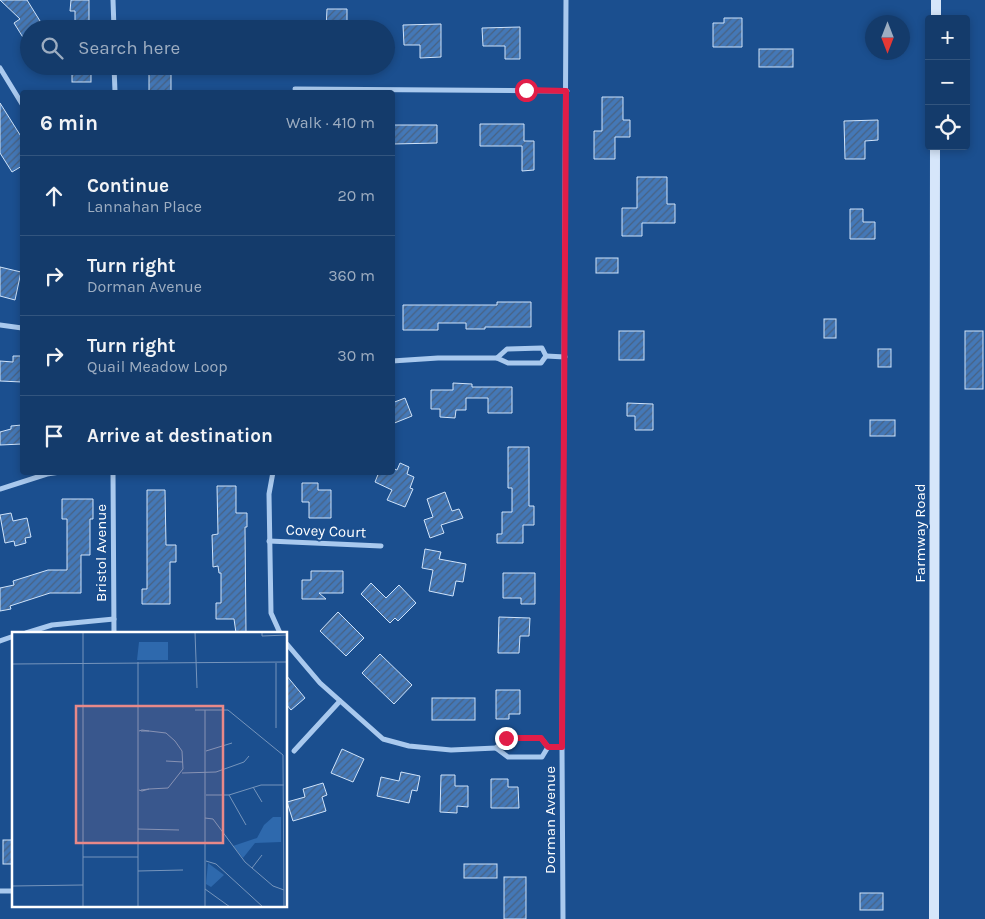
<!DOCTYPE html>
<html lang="en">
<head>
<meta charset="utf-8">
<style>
	:root { --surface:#143b6b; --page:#214673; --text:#f1f3f6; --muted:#9dadc1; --line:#33557e }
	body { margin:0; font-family:Karla,sans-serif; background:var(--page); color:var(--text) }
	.controls { position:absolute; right:15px; top:15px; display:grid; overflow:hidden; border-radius:5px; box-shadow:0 2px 8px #0003 }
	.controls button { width:45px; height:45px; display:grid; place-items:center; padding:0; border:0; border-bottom:1px solid var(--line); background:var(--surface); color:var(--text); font:25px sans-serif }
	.compass { position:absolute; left:865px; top:15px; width:45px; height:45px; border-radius:50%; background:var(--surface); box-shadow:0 2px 8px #0003; rotate:180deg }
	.stop { position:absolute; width:15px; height:15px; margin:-11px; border:4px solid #e11d48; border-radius:50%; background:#fff }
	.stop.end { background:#e11d48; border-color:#fff; box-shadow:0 1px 5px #0008 }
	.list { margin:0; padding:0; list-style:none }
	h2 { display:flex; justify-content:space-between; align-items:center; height:65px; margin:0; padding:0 20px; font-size:21px }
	h2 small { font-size:16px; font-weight:400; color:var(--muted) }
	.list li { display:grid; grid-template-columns:32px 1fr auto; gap:15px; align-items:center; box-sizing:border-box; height:80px; padding:0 20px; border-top:1px solid var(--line) }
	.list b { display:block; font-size:19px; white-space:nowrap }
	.list p { margin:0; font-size:16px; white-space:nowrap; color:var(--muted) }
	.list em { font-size:16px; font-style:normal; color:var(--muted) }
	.icon { flex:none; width:28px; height:28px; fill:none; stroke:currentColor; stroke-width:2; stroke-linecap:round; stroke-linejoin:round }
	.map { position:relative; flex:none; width:985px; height:919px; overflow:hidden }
	.search { position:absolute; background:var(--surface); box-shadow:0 2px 8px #0003; left:20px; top:20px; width:375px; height:55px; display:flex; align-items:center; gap:12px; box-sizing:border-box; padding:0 18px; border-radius:28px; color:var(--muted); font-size:19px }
	.panel { position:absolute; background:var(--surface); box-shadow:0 2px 8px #0003; left:20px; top:90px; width:375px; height:385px; border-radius:5px }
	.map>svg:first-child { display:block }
	.building { fill:url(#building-hatch); stroke:#cfe3fa }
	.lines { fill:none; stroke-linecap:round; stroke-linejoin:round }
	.street { stroke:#a9c9ee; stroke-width:5 }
	.secondary { stroke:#d6e6fa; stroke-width:10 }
	.route { stroke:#e11d48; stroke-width:6 }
	.labels { text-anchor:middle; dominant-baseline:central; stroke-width:4; stroke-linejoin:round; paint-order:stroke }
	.street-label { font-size:15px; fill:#fff; stroke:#1b4f8f }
	.inset-road { fill:none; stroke:#7695bc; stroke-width:1 }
	.view { fill:#e88989; fill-opacity:0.15; stroke:#e88989; stroke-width:2.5 }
	.inset-edge { fill:none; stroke:#fff; stroke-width:2.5 }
</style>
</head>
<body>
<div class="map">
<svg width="985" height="919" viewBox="0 0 985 919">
	<defs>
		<pattern id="building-hatch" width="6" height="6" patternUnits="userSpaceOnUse" patternTransform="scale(1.25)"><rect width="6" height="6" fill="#4478b7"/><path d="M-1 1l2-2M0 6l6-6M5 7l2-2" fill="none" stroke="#486282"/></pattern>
	</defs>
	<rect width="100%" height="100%" fill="#1b4f8f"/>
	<!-- building -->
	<g class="building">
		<path d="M 0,0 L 27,0 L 45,29 L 29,29 L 29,47 L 14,23 L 20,19 Z"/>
		<path d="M 71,0 L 89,0 L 89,29 L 75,29 L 75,11 L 70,11 Z"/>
		<path d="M 327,9 L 347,9 L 347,29 L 326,29 Z"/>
		<path d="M 724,18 L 742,18 L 742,47 L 713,47 L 713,23 L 724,23 Z"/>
		<path d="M 441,24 L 441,57 L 420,58 L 420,45 L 404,45 L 403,25 Z"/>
		<path d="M 520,27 L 520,59 L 505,59 L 505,46 L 483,46 L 482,28 Z"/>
		<rect x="759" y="49" width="34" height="18"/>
		<rect x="72" y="66" width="19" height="16"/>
		<rect x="149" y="70" width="22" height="22"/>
		<path d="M 602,97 L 623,97 L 623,120 L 630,120 L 630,137 L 615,137 L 615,159 L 594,159 L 594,131 L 602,131 Z"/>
		<path d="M 0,103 L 22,138 L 22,166 L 12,172 L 0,153 Z"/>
		<path d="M 878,120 L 878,140 L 865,141 L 865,159 L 845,159 L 844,121 Z"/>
		<path d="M 480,124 L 524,124 L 524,141 L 534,141 L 534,170 L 522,171 L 522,146 L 480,146 Z"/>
		<path d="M 393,125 L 437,125 L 437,143 L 393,144 Z"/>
		<path d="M 637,177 L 667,177 L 667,204 L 675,204 L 675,223 L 642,223 L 642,236 L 622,236 L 622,208 L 637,208 Z"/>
		<path d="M 850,209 L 863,209 L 863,222 L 875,222 L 875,239 L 850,239 Z"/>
		<rect x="596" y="258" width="22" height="15"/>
		<path d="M 0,267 L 21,272 L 15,300 L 0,296 Z"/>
		<path d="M 497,302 L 531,302 L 531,327 L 485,327 L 485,329 L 466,329 L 466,323 L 438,323 L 438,330 L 403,330 L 403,305 L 497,305 Z"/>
		<rect x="824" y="319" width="12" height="19"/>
		<rect x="619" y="331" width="25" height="29"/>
		<rect x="965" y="331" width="18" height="58"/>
		<rect x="878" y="349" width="13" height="18"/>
		<path d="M 13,356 L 22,356 L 22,382 L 0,381 L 0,361 L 13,362 Z"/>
		<path d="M 453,383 L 472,384 L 472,387 L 512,387 L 512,413 L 488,413 L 488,398 L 466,398 L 466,410 L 456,410 L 455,418 L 440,417 L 440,409 L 431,409 L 431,390 L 453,390 Z"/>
		<path d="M 405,398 L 412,416 L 392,424 L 392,403 Z"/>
		<path d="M 627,403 L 653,404 L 653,430 L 635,430 L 635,416 L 627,416 Z"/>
		<rect x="870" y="420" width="25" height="16"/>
		<path d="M 22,425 L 22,444 L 0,445 L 0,432 L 11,429 L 11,426 Z"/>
		<path d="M 508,447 L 529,447 L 529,506 L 534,506 L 534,525 L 523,525 L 523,543 L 497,543 L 497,534 L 502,534 L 502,512 L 512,512 L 512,488 L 508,488 Z"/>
		<path d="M 400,463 L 409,467 L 407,474 L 414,477 L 410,488 L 413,489 L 405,507 L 387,500 L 392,490 L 375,482 L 379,472 L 392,472 L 392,468 L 397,470 Z"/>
		<path d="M 302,483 L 318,483 L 318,490 L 331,490 L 331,518 L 309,518 L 309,502 L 302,502 Z"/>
		<path d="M 217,486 L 236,486 L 236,513 L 247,513 L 247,527 L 245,527 L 246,633 L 236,633 L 234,619 L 216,619 L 216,603 L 221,603 L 221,573 L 219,573 L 218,566 L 213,567 L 212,535 L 218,534 Z"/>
		<path d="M 147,490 L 165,490 L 166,545 L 176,545 L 176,562 L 170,562 L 170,604 L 142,604 L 142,589 L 147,589 Z"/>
		<path d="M 445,492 L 452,511 L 459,509 L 463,518 L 441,525 L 444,533 L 430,538 L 424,520 L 433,517 L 427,499 Z"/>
		<path d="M 62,499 L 93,499 L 93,519 L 90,519 L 90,555 L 81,555 L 81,593 L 50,593 L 10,606 L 11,609 L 0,611 L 0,588 L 14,585 L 13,581 L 48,570 L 67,570 L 67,519 L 62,519 Z"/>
		<path d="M 11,513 L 13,521 L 27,518 L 31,537 L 25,538 L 26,543 L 15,546 L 14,541 L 5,543 L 0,515 Z"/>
		<path d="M 425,549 L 441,552 L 439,559 L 466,564 L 463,582 L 456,581 L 453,596 L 429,591 L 433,570 L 422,568 Z"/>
		<path d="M 311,571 L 343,571 L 343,593 L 319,593 L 326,599 L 302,599 L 302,580 L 311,580 Z"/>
		<path d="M 503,573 L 535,573 L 535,604 L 521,604 L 521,598 L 503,598 Z"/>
		<path d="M 371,583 L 386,598 L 399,585 L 416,603 L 398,621 L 395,618 L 390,623 L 361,594 Z"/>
		<path d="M 338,612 L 364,638 L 346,656 L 320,631 Z"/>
		<path d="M 499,617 L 530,618 L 529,636 L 520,636 L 519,653 L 498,653 Z"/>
		<path d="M 380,654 L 412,685 L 394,704 L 362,673 Z"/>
		<path d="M 286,675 L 305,698 L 291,710 L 286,704 Z"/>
		<path d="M 496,690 L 520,690 L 520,714 L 509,714 L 509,719 L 496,719 Z"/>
		<rect x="432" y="698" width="43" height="22"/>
		<path d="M 342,749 L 364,759 L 353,782 L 331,773 Z"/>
		<path d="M 401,772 L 420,776 L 417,791 L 412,790 L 409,803 L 377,796 L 381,777 L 399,781 Z"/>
		<path d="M 441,775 L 455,775 L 455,786 L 468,786 L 468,807 L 457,806 L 457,813 L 440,812 Z"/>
		<path d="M 491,779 L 508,779 L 508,787 L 518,787 L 519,808 L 491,808 Z"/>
		<path d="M 323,783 L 327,795 L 322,797 L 326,811 L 293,821 L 287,802 L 305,797 L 303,789 Z"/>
		<rect x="3" y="840" width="11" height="24"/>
		<rect x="464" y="864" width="33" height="14"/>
		<rect x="504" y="877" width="22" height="42"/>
		<rect x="860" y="893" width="23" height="17"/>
	</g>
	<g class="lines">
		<!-- street -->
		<g class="street">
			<path d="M 113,0 L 114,29"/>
			<path d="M 114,66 L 115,92"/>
			<path d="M 0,68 L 22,104"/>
			<path d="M 295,89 L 567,91"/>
			<path d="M 0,325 L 22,328"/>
			<path d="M 542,348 L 546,356 L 541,363 L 508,363 L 497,358 L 507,349 Z"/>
			<path d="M 546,356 L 565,357"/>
			<path d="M 392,361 L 438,358 L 497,358"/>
			<path d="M 113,472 L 114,633"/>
			<path d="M 273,472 L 269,494 L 271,613 L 280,633"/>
			<path d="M 0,489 L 47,474 L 60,472"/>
			<path d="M 269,541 L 381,546"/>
			<path d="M 26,633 L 52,625 L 114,619"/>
			<path d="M 0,641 L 14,636"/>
			<path d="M 286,643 L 320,683 L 383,739 L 409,746 L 451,750 L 496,748"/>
			<path d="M 506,738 L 541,738 L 548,747 L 542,757 L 508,757 L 496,748 Z"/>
			<path d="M 294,751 L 340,701"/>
			<path d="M 0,891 L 14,891"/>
			<path d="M 563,919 L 562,747 L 566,0"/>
		</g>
		<!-- secondary -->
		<g class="secondary">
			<path d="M 936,19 L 936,0"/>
			<path d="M 934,919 L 935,146"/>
		</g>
	</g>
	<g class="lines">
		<!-- route -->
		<path class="route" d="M 506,738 L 541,738 L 548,747 L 562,747 L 566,91 L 526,90"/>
	</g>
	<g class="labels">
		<!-- street labels -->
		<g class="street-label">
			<text transform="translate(326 531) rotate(2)">Covey Court</text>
			<text transform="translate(920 533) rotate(-90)">Farmway Road</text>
			<text transform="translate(101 553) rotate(-90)">Bristol Avenue</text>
			<text transform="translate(550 820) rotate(-90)">Dorman Avenue</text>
		</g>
	</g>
	<!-- overview -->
	<g transform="translate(12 632)">
		<rect width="275" height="275" fill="#1b4f8f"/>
		<path d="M 127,10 L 156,10 L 156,28 L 125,28 ZM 196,231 L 212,243 L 199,255 L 194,252 Z" fill="#2e69ad"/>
		<path d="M 261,185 L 269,185 L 269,210 L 243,211 L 231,226 L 221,214 L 245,206 L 252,193 Z" fill="#2e69ad"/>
		<path class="inset-road" d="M 71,0 L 71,275M 183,0 L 185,56M 250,0 L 250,4 L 275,3M 0,32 L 275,30M 183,78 L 216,78 L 271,123 L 272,275M 264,96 L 264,31M 127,99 L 130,98 L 137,99 L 129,99M 194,119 L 220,111M 154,129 L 171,130M 170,141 L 204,140 L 232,130 L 237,124M 241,155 L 250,170M 137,157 L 156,156 L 171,137 L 170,119 L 163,109 L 154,101 L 137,99M 127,158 L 130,159 L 137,157 L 129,158M 194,163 L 217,163 L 249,153 L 272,153M 217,163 L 234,193M 193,186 L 201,187 L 233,230 L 261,254 L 272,258M 126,197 L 167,198M 71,225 L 126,225M 194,229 L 204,232 L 251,275M 240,236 L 250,223M 126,239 L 171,238M 0,254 L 71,253M 193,257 L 218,275M 126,275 L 126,30M 193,275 L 193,78"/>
		<path class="view" d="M 64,74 L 211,74 L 211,211 L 64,211 Z"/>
		<rect width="275" height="275" class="inset-edge"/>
	</g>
</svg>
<div class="controls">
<button>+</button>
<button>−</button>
<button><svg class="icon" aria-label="locate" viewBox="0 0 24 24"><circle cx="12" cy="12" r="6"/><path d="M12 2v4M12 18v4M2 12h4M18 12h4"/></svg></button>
</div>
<svg class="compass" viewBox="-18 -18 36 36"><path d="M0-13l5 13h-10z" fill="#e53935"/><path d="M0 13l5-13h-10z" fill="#9dadc1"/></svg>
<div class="stop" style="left:526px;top:90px"></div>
<div class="stop end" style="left:506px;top:738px"></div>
<div class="search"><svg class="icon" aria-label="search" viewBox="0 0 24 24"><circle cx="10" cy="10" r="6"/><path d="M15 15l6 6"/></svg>Search here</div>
<section class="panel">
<h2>6 min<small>Walk · 410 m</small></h2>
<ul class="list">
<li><svg class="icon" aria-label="ahead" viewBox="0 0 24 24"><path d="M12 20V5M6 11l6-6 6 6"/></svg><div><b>Continue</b><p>Lannahan Place</p></div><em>20 m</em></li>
<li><svg class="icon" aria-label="right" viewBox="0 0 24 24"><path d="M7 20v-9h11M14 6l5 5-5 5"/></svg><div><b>Turn right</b><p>Dorman Avenue</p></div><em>360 m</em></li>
<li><svg class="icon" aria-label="right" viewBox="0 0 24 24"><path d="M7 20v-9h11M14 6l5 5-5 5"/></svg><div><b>Turn right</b><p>Quail Meadow Loop</p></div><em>30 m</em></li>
<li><svg class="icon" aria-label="arrive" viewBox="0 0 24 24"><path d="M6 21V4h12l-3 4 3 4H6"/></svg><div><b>Arrive at destination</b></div></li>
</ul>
</section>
</div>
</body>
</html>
